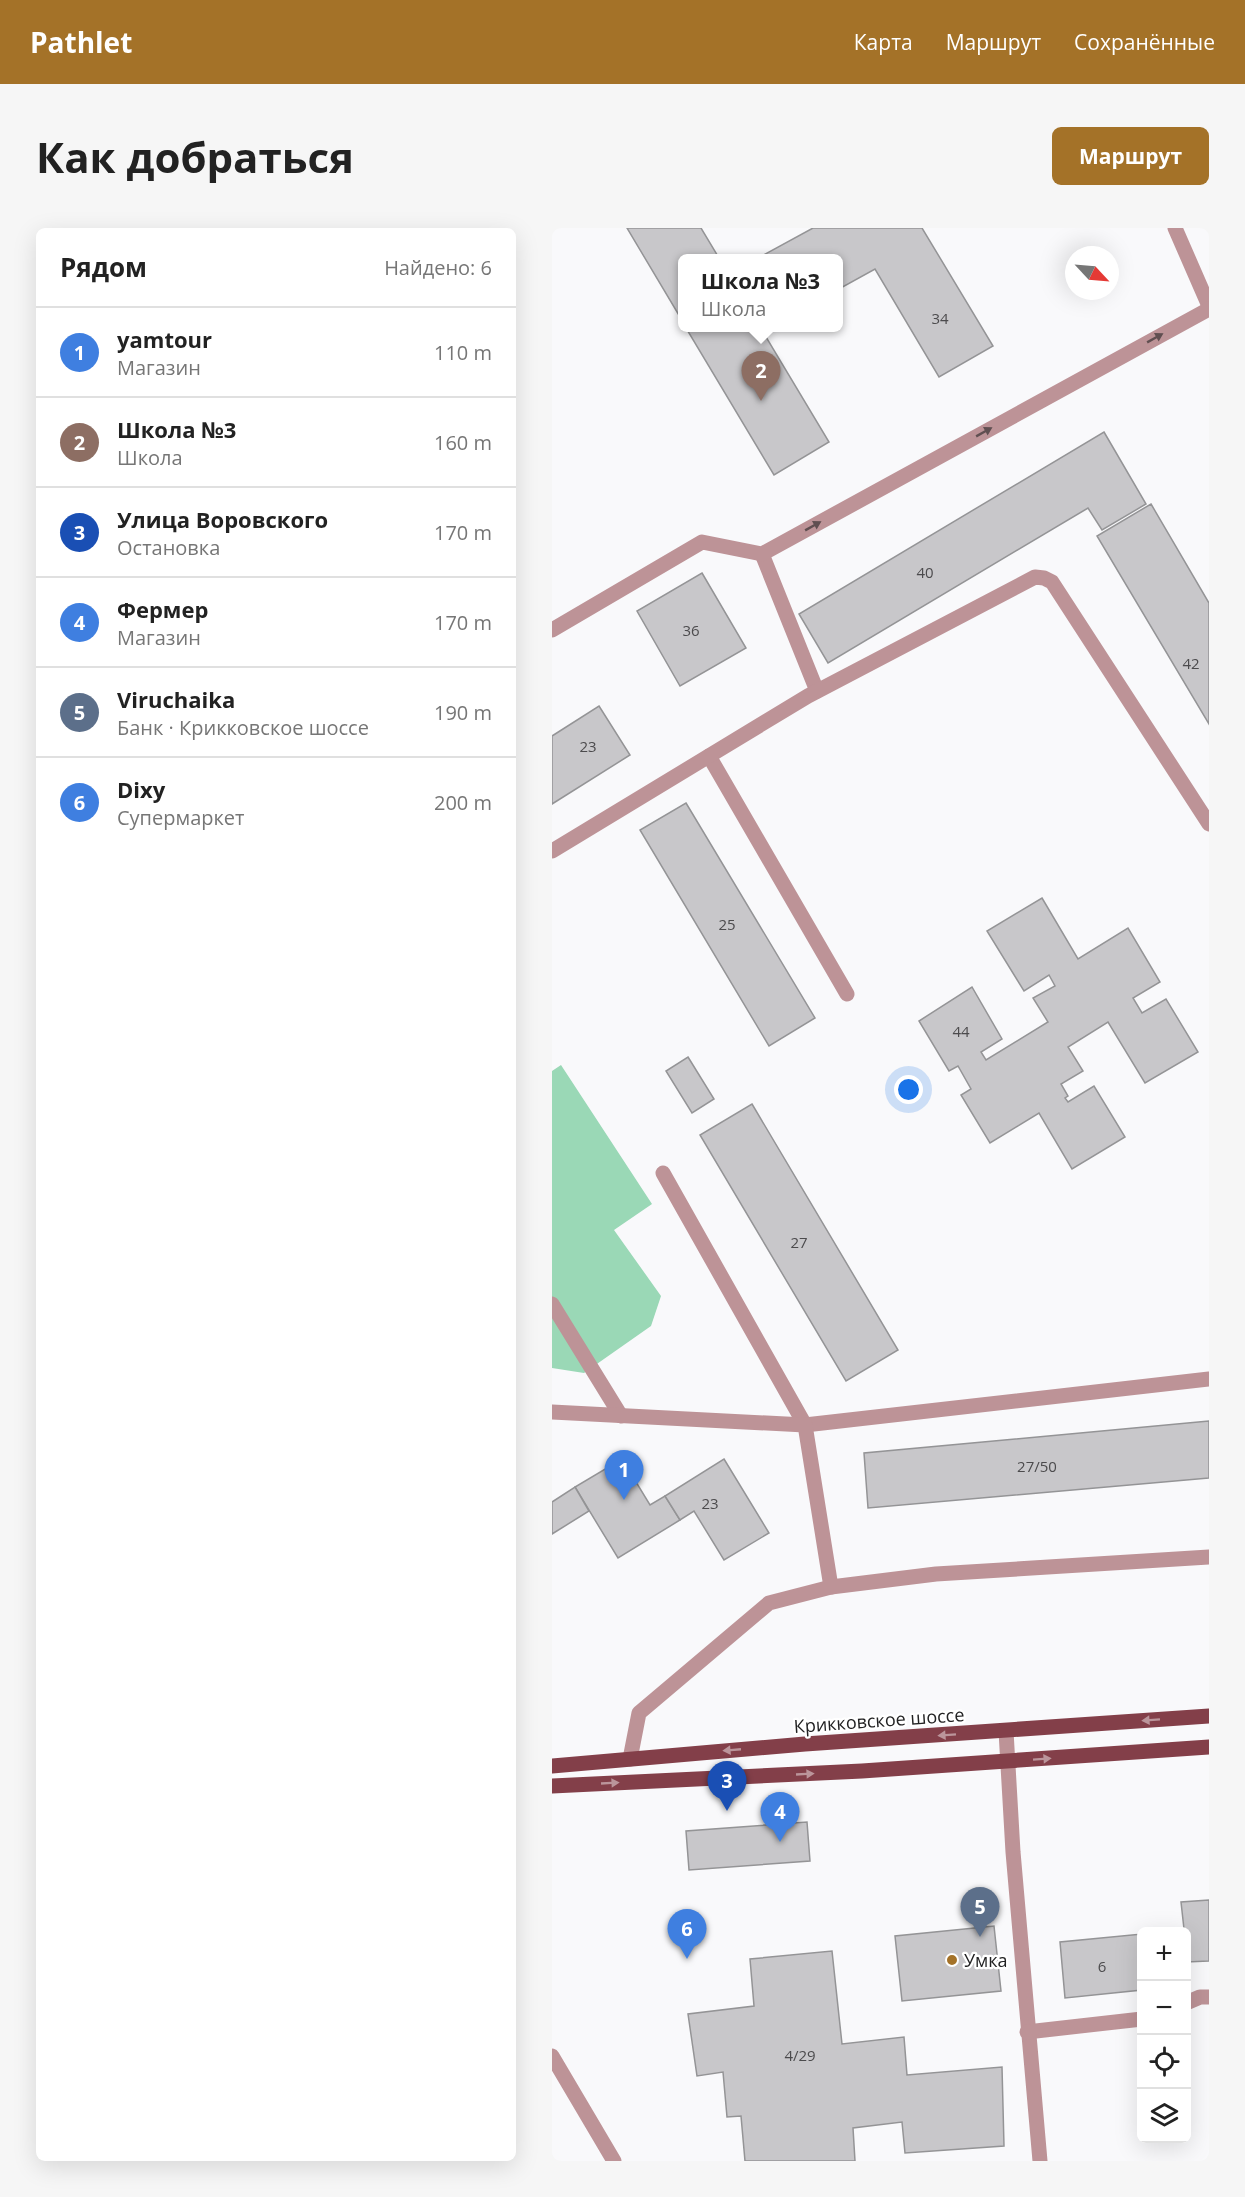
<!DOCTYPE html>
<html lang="ru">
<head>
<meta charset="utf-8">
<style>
	:root { --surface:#fff; --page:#f6f6f6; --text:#222; --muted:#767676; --line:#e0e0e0; --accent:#a47228 }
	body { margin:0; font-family:"Open Sans",sans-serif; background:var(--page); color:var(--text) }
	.controls { position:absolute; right:18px; bottom:18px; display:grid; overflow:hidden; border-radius:9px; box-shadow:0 6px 24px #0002 }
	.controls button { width:54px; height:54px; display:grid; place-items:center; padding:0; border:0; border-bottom:2px solid var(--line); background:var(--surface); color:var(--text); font:30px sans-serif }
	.compass { position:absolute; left:513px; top:18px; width:54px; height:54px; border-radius:50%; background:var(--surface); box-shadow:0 6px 24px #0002; rotate:116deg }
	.you { position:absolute; left:357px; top:862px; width:21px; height:21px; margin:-15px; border:4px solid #fff; border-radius:50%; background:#1a73e8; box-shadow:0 0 0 9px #1a73e833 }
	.badge { display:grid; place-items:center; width:39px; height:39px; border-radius:50%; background:var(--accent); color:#fff; font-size:20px; font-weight:700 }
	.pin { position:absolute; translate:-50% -50px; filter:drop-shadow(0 2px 3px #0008) }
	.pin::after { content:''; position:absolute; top:32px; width:21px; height:18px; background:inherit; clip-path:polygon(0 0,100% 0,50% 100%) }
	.popup { position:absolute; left:126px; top:26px; width:165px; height:78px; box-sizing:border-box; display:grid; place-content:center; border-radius:9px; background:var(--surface); filter:drop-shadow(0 2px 4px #0005); font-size:20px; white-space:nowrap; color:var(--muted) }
	.popup b { font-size:22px; color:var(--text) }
	.popup::after { content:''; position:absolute; left:50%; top:100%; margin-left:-12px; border:12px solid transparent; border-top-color:var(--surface) }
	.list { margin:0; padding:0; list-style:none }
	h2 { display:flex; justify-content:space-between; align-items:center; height:78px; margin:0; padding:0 24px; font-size:26px }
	h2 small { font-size:20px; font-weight:400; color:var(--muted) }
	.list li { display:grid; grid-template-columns:39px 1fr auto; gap:18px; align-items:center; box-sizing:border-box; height:90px; padding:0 24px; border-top:2px solid var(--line) }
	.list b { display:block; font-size:22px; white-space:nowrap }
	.list p { margin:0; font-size:20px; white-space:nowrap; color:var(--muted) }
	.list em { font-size:20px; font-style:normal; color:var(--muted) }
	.icon { flex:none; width:33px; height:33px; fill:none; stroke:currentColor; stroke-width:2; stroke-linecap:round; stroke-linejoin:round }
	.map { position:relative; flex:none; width:657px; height:1933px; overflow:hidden; border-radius:9px }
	header { display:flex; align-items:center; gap:36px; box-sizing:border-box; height:84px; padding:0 30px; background:var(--accent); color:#fff }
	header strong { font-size:28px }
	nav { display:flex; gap:33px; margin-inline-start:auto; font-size:21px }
	.intro { display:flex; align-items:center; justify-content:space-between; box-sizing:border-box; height:144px; padding:0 36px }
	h1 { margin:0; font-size:42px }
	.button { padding:15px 27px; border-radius:9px; background:var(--accent); color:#fff; font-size:21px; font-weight:700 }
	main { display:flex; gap:36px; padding:0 36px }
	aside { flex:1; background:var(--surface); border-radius:9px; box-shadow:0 6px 24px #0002 }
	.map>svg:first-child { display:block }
	.green { fill:#9ad8b6 }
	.building { fill:#c8c7ca; stroke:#949496; stroke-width:1.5 }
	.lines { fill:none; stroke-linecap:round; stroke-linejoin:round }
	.minor { stroke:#bd9397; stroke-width:15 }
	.major { stroke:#833f49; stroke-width:15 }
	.oneway { fill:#604f51 }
	.oneway2 { fill:#bb959b }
	.poi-dot { fill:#a47228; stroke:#fff; stroke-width:2 }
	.labels { text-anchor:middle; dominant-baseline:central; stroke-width:4.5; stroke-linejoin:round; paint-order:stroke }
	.number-label { font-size:15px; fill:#4c4b4d }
	.street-label { font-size:18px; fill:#222223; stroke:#fff }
	.poi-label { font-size:18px; fill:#222223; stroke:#fff; text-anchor:start }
</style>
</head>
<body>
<header>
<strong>Pathlet</strong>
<nav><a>Карта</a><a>Маршрут</a><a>Сохранённые</a></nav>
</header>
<div class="intro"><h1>Как добраться</h1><a class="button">Маршрут</a></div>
<main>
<aside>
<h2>Рядом<small>Найдено: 6</small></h2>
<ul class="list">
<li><span class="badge" style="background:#3f7fe0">1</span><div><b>yamtour</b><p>Магазин</p></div><em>110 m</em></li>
<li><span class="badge" style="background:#8d6e63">2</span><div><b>Школа №3</b><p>Школа</p></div><em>160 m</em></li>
<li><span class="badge" style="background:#1a4fb4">3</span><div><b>Улица Воровского</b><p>Остановка</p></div><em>170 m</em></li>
<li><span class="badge" style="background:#3f7fe0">4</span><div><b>Фермер</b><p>Магазин</p></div><em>170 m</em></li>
<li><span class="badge" style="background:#5c6f8a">5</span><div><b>Viruchaika</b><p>Банк · Крикковское шоссе</p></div><em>190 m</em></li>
<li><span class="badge" style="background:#3f7fe0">6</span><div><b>Dixy</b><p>Супермаркет</p></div><em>200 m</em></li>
</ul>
</aside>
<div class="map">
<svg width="657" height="1933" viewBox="0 0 657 1933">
	<rect width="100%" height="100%" fill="#f9f9fb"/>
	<!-- green -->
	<path class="green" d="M 9,837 L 100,976 L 62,1002 L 109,1068 L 99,1098 L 32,1145 L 0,1140 L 0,843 Z"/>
	<!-- building -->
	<g class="building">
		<path d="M 75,0 L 149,0 L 167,30 L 131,30 L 131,94 Z"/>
		<path d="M 261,0 L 370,0 L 441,118 L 387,149 L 323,41 L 287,61 L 287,30 L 206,30 Z"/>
		<path d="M 134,100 L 220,100 L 211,104 L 277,214 L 222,247 Z"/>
		<path d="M 552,204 L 594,276 L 550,302 L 536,280 L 276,435 L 247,386 Z"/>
		<path d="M 599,276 L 657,375 L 657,496 L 545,308 Z"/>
		<path d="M 150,345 L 194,420 L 128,458 L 85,383 Z"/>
		<path d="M 47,478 L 78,527 L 0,576 L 0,508 Z"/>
		<path d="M 134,575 L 263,790 L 217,818 L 88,602 Z"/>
		<path d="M 490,670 L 526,731 L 576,700 L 608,754 L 581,770 L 590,785 L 614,771 L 646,824 L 593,855 L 556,794 L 516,819 L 531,843 L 509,856 L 516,868 L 513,870 L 516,874 L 542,858 L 573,909 L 520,941 L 487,885 L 438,915 L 409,867 L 419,861 L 406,838 L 397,843 L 367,793 L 420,759 L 450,811 L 429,824 L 434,832 L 496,794 L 481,770 L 503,758 L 497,747 L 472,763 L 435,703 Z"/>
		<path d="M 136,829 L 162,871 L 140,885 L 114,843 Z"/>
		<path d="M 200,876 L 346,1122 L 294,1153 L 148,907 Z"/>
		<path d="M 657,1193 L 657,1250 L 316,1280 L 312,1225 Z"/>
		<path d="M 70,1231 L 98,1277 L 113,1268 L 128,1292 L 66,1330 L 23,1259 Z"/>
		<path d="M 172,1231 L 217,1305 L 172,1332 L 142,1283 L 128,1292 L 113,1268 Z"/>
		<path d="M 23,1259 L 37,1283 L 0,1306 L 0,1274 Z"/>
		<path d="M 255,1594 L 258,1633 L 137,1642 L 134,1603 Z"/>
		<path d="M 657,1672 L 657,1733 L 634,1734 L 634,1704 L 612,1704 L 632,1701 L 629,1674 Z"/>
		<path d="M 442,1698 L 449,1763 L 350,1773 L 343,1708 Z"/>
		<path d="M 590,1706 L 590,1762 L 513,1770 L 508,1714 Z"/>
		<path d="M 280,1723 L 290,1816 L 352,1809 L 355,1847 L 450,1839 L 452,1918 L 353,1925 L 350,1894 L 301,1900 L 303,1933 L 193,1933 L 189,1888 L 175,1889 L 171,1844 L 145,1848 L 136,1786 L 202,1778 L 198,1731 Z"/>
	</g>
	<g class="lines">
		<!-- minor -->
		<g class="minor">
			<path d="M 623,0 L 657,78"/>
			<path d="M 210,326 L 265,463"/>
			<path d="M 0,402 L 150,314 L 210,326 L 657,81"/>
			<path d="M 157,528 L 295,766"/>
			<path d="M 0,623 L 256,468 L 483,349 L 492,350 L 500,354 L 657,596"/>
			<path d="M 111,945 L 253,1197 L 657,1151"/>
			<path d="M 0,1076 L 69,1188"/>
			<path d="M 0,1184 L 253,1197 L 279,1359"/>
			<path d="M 454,1503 L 461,1624 L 488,1933"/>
			<path d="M 78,1531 L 87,1485 L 217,1375 L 279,1359 L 384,1346 L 657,1329"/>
			<path d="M 634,1775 L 648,1769 L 657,1769"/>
			<path d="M 475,1804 L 590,1791"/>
			<path d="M 0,1828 L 62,1933"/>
		</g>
		<!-- major -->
		<g class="major">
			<path d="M 0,1538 L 253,1516 L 657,1488"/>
			<path d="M 0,1558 L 310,1543 L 657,1519"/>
		</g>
	</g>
	<!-- one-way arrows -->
	<defs><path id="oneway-solid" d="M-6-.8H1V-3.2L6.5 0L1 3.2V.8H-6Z" transform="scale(1.5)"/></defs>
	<g class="oneway">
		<use href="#oneway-solid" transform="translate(603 110) rotate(-29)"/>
		<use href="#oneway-solid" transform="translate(432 204) rotate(-29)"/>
		<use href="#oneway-solid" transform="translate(261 298) rotate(-29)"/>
	</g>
	<g class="oneway2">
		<use href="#oneway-solid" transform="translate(599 1492) rotate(176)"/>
		<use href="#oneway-solid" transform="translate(395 1507) rotate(176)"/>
		<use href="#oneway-solid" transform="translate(180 1522) rotate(175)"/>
		<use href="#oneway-solid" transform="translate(490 1531) rotate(-4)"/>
		<use href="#oneway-solid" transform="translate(253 1546) rotate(-3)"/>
		<use href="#oneway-solid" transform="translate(58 1555) rotate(-3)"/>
	</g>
	<!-- markers -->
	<circle class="poi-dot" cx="400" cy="1732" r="6"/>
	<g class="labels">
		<!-- number labels -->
		<g class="number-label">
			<text x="388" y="90">34</text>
			<text x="373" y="344">40</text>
			<text x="139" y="402">36</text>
			<text x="639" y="435">42</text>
			<text x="36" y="518">23</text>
			<text x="175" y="696">25</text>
			<text x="409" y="803">44</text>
			<text x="247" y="1014">27</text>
			<text x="485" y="1238">27/50</text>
			<text x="158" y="1275">23</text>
			<text x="550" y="1738">6</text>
			<text x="248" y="1827">4/29</text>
		</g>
		<!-- street labels -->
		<g class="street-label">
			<text transform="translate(327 1492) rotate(-4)">Крикковское шоссе</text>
		</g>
		<!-- poi labels -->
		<g class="poi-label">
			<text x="412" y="1732">Умка</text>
		</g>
	</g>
</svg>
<div class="controls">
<button>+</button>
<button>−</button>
<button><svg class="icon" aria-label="locate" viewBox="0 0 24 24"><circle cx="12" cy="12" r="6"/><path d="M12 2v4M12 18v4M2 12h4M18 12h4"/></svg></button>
<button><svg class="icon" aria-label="layers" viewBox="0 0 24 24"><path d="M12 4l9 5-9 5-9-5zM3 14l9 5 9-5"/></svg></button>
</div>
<svg class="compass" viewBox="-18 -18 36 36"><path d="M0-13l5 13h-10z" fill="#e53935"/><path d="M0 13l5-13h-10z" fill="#767676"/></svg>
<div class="you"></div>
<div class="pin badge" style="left:72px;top:1272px;background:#3f7fe0">1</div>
<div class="pin badge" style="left:209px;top:173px;background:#8d6e63">2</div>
<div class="popup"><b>Школа №3</b>Школа</div>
<div class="pin badge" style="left:175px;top:1583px;background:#1a4fb4">3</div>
<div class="pin badge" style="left:228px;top:1614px;background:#3f7fe0">4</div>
<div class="pin badge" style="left:428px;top:1709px;background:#5c6f8a">5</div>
<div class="pin badge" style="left:135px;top:1731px;background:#3f7fe0">6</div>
</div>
</main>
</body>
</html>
